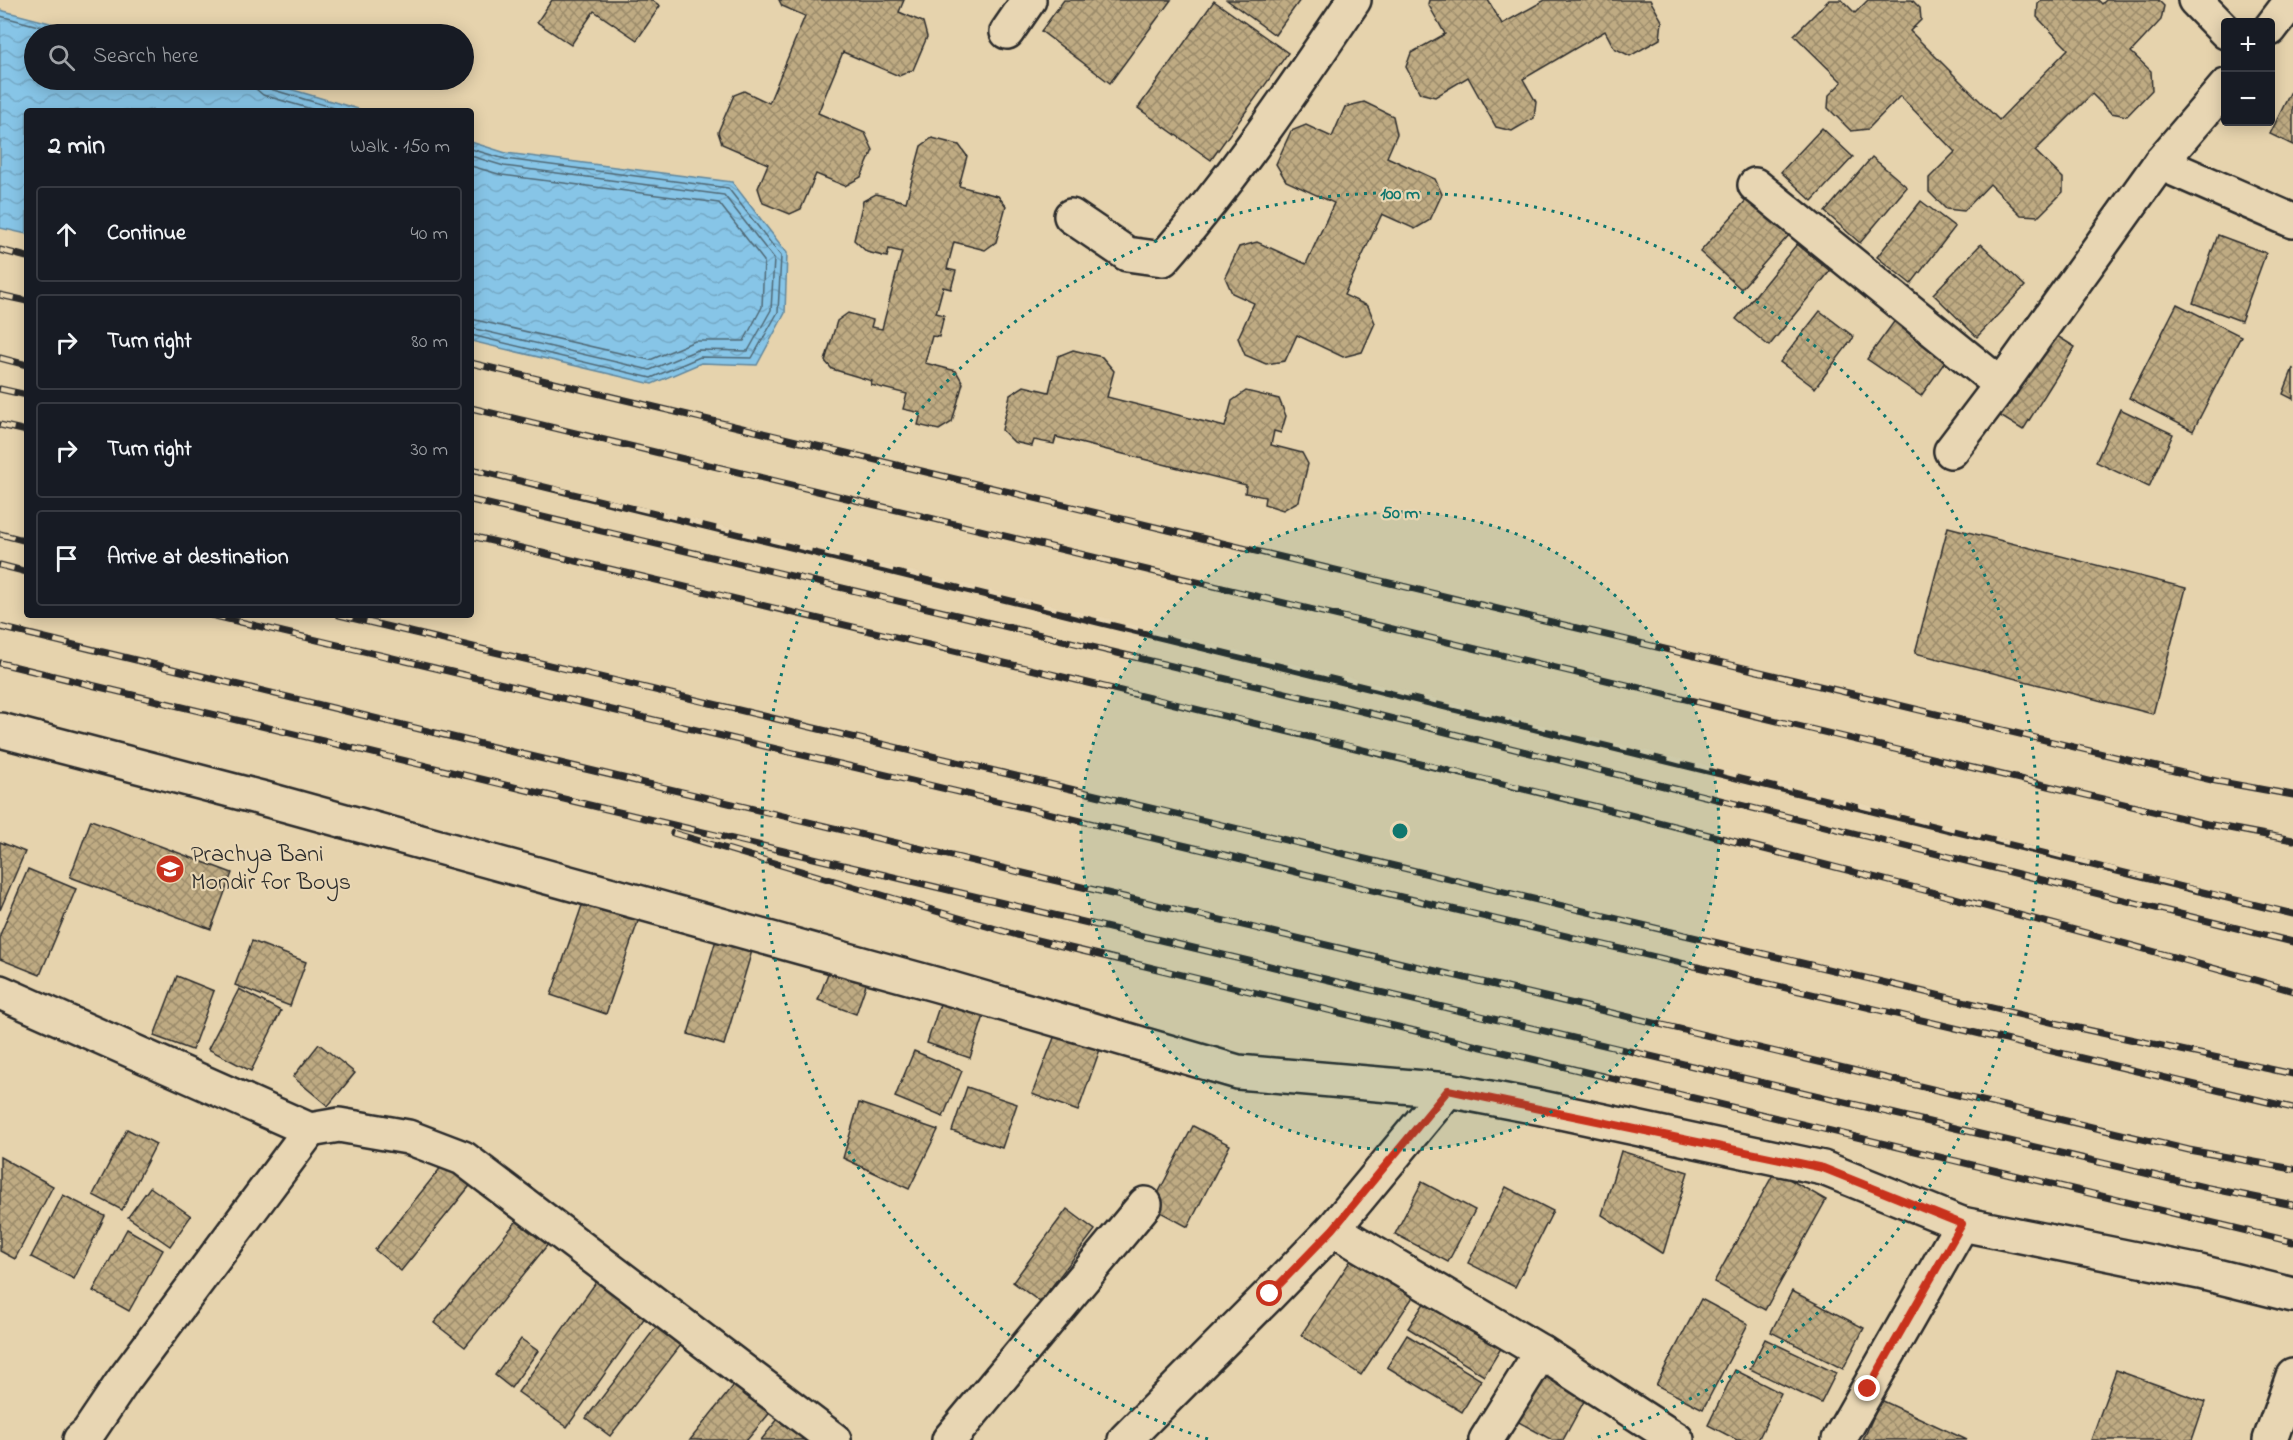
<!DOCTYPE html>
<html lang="en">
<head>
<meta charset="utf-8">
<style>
	:root { --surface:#171b24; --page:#20242c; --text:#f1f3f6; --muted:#9ea1a6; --line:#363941 }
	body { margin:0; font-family:"Indie Flower",sans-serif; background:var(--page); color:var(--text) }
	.controls { position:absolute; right:18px; top:18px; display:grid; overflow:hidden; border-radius:6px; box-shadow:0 3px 15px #0003 }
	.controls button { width:54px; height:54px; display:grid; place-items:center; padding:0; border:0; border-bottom:2px solid var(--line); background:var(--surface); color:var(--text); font:30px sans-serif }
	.stop { position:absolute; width:18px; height:18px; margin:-14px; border:4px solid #c8321e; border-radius:50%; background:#fff }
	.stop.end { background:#c8321e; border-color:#fff; box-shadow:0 2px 6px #0008 }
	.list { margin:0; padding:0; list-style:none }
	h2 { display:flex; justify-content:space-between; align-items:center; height:78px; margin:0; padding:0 24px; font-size:26px }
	h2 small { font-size:20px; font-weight:400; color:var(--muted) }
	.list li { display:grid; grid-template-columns:39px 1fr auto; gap:18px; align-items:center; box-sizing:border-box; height:96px; margin:0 12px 12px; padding:0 12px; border:2px solid var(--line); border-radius:6px }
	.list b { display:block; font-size:22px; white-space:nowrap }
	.list em { font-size:20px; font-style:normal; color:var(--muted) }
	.icon { flex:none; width:33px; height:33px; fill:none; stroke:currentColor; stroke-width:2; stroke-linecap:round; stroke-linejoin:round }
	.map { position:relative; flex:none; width:2293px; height:1440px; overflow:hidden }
	.search { position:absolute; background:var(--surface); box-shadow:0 3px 15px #0003; left:24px; top:24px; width:450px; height:66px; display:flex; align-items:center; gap:15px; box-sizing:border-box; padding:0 21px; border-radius:33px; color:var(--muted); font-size:22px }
	.panel { position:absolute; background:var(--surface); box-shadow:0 3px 15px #0003; left:24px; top:108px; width:450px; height:510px; border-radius:6px }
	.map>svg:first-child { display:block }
	.water { fill:url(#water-waves); stroke:#62879c; stroke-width:1.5 }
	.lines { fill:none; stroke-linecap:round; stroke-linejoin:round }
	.shore { stroke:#506976; stroke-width:1.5 }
	.building { fill:url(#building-cross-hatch); stroke:#2b2b2b; stroke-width:1.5 }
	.street-casing { stroke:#2b2b2b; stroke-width:38 }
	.street { stroke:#e8d6b3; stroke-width:33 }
	.rail-casing { stroke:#2b2b2b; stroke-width:7 }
	.rail { stroke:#e8d6b3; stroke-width:4.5; stroke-dasharray:14; stroke-linecap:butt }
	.route { stroke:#c8321e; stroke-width:8 }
	.ring { fill:none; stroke:#0f766e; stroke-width:3; stroke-dasharray:3 6 }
	.labels { text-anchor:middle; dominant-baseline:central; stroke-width:4.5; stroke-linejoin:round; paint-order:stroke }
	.poi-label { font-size:24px; fill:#2b2b2b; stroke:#e8d6b3; text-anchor:start }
	.centre { fill:#0f766e; stroke:#e8d6b3; stroke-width:3 }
	.ring-label { font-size:18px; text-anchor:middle; font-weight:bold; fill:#0f766e; stroke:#e8d6b3; stroke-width:4.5; stroke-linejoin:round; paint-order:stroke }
</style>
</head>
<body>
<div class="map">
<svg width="2293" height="1440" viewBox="0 0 2293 1440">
	<defs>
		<pattern id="water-waves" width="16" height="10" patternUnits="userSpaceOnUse" patternTransform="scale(1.5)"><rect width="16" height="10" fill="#87c5e7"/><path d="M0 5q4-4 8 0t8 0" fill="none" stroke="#75a9c6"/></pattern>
		<pattern id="building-cross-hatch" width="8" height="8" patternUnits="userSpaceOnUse" patternTransform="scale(1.5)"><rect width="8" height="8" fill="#bfab83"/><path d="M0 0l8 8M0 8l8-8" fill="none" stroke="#9b8b6b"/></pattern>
	</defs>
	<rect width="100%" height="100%" fill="#e6d3ad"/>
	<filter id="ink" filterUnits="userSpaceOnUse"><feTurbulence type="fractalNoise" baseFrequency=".0167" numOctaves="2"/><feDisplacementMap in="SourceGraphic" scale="12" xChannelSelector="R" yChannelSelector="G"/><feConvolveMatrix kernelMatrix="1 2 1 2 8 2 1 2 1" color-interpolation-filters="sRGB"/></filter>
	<g filter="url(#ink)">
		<!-- water -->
		<g class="water">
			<path d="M 0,10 L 92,34 L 34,34 L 34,80 L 259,80 L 365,111 L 27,111 L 27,234 L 0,228 Z"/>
			<path d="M 471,142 L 506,153 L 732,182 L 787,253 L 785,313 L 757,365 L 701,363 L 652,384 L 471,341 Z"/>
		</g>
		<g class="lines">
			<!-- shore -->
			<g class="shore">
				<path d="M 0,16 L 69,34"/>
				<path d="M 254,80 L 256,89 L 263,95 L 318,111"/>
				<path d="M 262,80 L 263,85 L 267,88 L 344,111"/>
				<path d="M 471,149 L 505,159 L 728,188 L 781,256 L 778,312 L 752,358 L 700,357 L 651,378 L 471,335"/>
				<path d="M 471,156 L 504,166 L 724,195 L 774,259 L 771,310 L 748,351 L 697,350 L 650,370 L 471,328"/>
				<path d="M 471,166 L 502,175 L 719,203 L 764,261 L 762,307 L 744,341 L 695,341 L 650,360 L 471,319"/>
			</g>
		</g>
		<!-- building -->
		<g class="building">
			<path d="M 552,0 L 652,0 L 660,6 L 637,40 L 594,11 L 571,45 L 537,22 Z"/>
			<path d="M 779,0 L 904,0 L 899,12 L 923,22 L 927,37 L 913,70 L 899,76 L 843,52 L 818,113 L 865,133 L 873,150 L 861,177 L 845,186 L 816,174 L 801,209 L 790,214 L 763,203 L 758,188 L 768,164 L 722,144 L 718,132 L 734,95 L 744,91 L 769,103 L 805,16 L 782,6 Z"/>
			<path d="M 1064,0 L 1171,0 L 1110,83 L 1041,31 Z"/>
			<path d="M 1227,0 L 1300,0 L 1275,35 Z"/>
			<path d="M 1429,0 L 1488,0 L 1502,24 L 1545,0 L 1650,0 L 1662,21 L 1660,39 L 1630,56 L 1614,48 L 1605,31 L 1523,79 L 1536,102 L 1534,118 L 1512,131 L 1496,127 L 1468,77 L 1435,97 L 1420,93 L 1406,67 L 1411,53 L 1445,34 L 1428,4 Z"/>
			<path d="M 1829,0 L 1842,0 L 1855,13 L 1868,0 L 1912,0 L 1920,8 L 1921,20 L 1910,31 L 1999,120 L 2068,49 L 2037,17 L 2038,3 L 2041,0 L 2098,0 L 2102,4 L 2106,0 L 2158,0 L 2164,6 L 2161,20 L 2131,52 L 2151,71 L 2152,90 L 2127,116 L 2111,113 L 2092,94 L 2035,151 L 2063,178 L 2063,192 L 2039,216 L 2021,215 L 1990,184 L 1964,211 L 1946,209 L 1929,192 L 1929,178 L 1955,152 L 1900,96 L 1868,129 L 1851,131 L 1828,108 L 1829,95 L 1842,82 L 1794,35 Z"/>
			<path d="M 1214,1 L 1288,53 L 1211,160 L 1138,108 Z"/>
			<path d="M 2292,89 L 2293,90 L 2293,145 L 2270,134 Z"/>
			<path d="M 1364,102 L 1393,116 L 1397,134 L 1387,157 L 1435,179 L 1442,194 L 1430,220 L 1415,229 L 1382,214 L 1344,295 L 1368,306 L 1375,323 L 1362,352 L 1343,357 L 1297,335 L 1285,361 L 1266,364 L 1245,355 L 1238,338 L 1254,303 L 1232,293 L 1225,277 L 1239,247 L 1257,242 L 1306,264 L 1334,203 L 1286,181 L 1276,164 L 1291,131 L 1306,125 L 1332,137 L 1345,107 Z"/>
			<path d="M 1822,128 L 1853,157 L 1812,201 L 1781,172 Z"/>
			<path d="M 932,138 L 959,145 L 967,156 L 959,186 L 998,196 L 1006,206 L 996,242 L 985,250 L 954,242 L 947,269 L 956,271 L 951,289 L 943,287 L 936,313 L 944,315 L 939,337 L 932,336 L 925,363 L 956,371 L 963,383 L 952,422 L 939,430 L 918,425 L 921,413 L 903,409 L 907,394 L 871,385 L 872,381 L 832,369 L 825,361 L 837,321 L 848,313 L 873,320 L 871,327 L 882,329 L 902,252 L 889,249 L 887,257 L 867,252 L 854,240 L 863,201 L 876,194 L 906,202 L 921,146 Z"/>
			<path d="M 1872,157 L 1907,187 L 1860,243 L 1825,212 Z"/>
			<path d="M 1749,197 L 1790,234 L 1741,289 L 1700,252 Z"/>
			<path d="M 1921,201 L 1955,227 L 1911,284 L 1877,257 Z"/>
			<path d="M 2218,235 L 2266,253 L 2241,321 L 2193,303 Z"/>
			<path d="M 1797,244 L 1830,271 L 1769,346 L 1736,319 Z"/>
			<path d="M 1981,244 L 2025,286 L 1977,337 L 1933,294 Z"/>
			<path d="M 2177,304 L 2241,336 L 2193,431 L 2129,398 Z"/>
			<path d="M 1820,311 L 1854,337 L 1815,388 L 1780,362 Z"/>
			<path d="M 1896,319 L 1949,356 L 1921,396 L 1867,359 Z"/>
			<path d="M 2049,331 L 2075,347 L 2023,430 L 1997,414 Z"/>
			<path d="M 1073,350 L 1102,357 L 1114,371 L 1107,397 L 1225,427 L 1232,401 L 1246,391 L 1279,399 L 1286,416 L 1281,433 L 1274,431 L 1271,445 L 1302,453 L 1308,464 L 1299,501 L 1283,510 L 1264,504 L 1265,497 L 1245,493 L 1246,485 L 1056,437 L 1054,444 L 1034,440 L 1032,446 L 1014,442 L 1002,430 L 1010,395 L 1024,386 L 1049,392 L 1058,356 Z"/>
			<path d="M 2293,368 L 2293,399 L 2283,394 Z"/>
			<path d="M 2120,409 L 2173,434 L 2149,487 L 2096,462 Z"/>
			<path d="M 1948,527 L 2186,588 L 2153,714 L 1915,653 Z"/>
			<path d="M 91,820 L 232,873 L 211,929 L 70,877 Z"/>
			<path d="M 0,842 L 25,852 L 0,910 Z"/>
			<path d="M 28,869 L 76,889 L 40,975 L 0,959 L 0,935 Z"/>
			<path d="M 586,894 L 641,913 L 606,1014 L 551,995 Z"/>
			<path d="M 718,933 L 754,944 L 724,1045 L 688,1034 Z"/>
			<path d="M 252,941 L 306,962 L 290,1006 L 235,985 Z"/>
			<path d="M 832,963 L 869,976 L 856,1014 L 818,1000 Z"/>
			<path d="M 177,976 L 214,991 L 192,1050 L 154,1036 Z"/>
			<path d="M 239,989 L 281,1011 L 251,1071 L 208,1049 Z"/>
			<path d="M 944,992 L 987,1007 L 970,1058 L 927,1043 Z"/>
			<path d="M 1059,1025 L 1103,1041 L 1078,1111 L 1032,1094 Z"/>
			<path d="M 319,1044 L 355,1073 L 328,1106 L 293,1077 Z"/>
			<path d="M 914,1051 L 962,1071 L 943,1117 L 895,1097 Z"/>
			<path d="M 967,1087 L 1017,1104 L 1002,1148 L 952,1131 Z"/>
			<path d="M 859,1103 L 938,1130 L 909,1189 L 843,1158 Z"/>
			<path d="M 1193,1126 L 1230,1145 L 1188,1227 L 1151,1207 Z"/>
			<path d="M 127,1129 L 156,1144 L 122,1210 L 93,1195 Z"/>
			<path d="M 1621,1151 L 1688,1172 L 1663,1254 L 1602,1215 Z"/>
			<path d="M 0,1157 L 53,1186 L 15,1259 L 0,1251 Z"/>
			<path d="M 446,1161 L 473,1182 L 401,1271 L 375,1250 Z"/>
			<path d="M 1775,1171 L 1826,1200 L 1765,1310 L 1714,1282 Z"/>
			<path d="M 1422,1182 L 1475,1210 L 1448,1262 L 1395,1234 Z"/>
			<path d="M 150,1187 L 191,1216 L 170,1246 L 128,1217 Z"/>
			<path d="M 1506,1187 L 1553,1211 L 1515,1287 L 1468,1263 Z"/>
			<path d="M 63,1195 L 105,1216 L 74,1279 L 31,1257 Z"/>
			<path d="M 1067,1209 L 1095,1230 L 1040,1302 L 1013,1282 Z"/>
			<path d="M 523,1213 L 553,1238 L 465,1347 L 434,1323 Z"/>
			<path d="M 127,1229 L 163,1250 L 129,1311 L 93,1291 Z"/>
			<path d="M 1357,1251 L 1417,1291 L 1361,1375 L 1301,1335 Z"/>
			<path d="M 599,1278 L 648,1313 L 567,1427 L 518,1392 Z"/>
			<path d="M 1792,1291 L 1864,1328 L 1843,1369 L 1771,1332 Z"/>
			<path d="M 1428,1297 L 1503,1345 L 1484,1376 L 1408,1328 Z"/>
			<path d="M 1701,1299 L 1748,1324 L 1703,1409 L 1656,1385 Z"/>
			<path d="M 657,1326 L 681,1345 L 610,1436 L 586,1418 Z"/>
			<path d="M 1407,1335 L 1481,1380 L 1462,1412 L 1387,1367 Z"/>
			<path d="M 521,1339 L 538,1351 L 511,1388 L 495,1375 Z"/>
			<path d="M 1765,1339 L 1836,1373 L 1821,1403 L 1750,1369 Z"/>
			<path d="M 1543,1367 L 1589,1392 L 1563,1440 L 1552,1440 L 1513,1419 Z"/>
			<path d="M 1735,1370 L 1781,1393 L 1758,1440 L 1737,1440 L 1708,1425 Z"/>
			<path d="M 2116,1370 L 2205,1402 L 2192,1440 L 2091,1440 Z"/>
			<path d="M 738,1380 L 773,1409 L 747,1440 L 690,1440 Z"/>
			<path d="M 1881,1400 L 1967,1440 L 1863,1440 Z"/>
			<path d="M 782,1414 L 808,1435 L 803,1440 L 761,1440 Z"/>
		</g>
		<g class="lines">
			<!-- street casing -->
			<g class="street-casing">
				<g id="street">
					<path d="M 2195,0 L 2226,32"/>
					<path d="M 2270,29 L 2292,0"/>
					<path d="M 1007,32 L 1029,0"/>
					<path d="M 2160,163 L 2293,221"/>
					<path d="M 1755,185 L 2001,385"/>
					<path d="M 1071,216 L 1127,254 L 1163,259 C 1233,179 1294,89 1354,0"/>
					<path d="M 1951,451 L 2001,385 L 2160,163 L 2226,86"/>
					<path d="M 0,730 L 265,799 L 938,985 L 1238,1072 L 1448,1090 L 1542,1108 L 1823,1168 L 1962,1224 L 2200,1272 L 2293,1295"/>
					<path d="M 0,992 L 310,1130"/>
					<path d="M 1333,1229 L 1448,1090"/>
					<path d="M 80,1440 L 88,1433 L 123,1381 L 310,1130 L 339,1125 L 408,1137 L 463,1158 L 834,1440"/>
					<path d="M 949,1440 L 1145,1204"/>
					<path d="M 1125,1440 L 1270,1294 L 1333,1229 L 1541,1352 L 1677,1440"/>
					<path d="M 1486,1440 L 1541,1352"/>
					<path d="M 1839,1440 L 1962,1224"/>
					<path d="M 2270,1440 L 2293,1376"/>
				</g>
			</g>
			<!-- street -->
			<use href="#street" class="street"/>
			<!-- rail casing -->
			<g class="rail-casing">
				<g id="rail">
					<path d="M 0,250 L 27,257"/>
					<path d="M 0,295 L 27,301"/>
					<path d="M 0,358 L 27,365"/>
					<path d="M 471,363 L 2216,781 L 2293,795"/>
					<path d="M 0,389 L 27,395"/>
					<path d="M 471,408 L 2207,824 L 2293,840"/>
					<path d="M 0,425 L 27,431"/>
					<path d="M 471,469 C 1080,612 1687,762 2293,914"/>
					<path d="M 471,500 L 1345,707 L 2293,942"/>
					<path d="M 0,534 L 27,541"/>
					<path d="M 471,536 C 854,627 1236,717 1618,812 C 1844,869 2069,926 2293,991"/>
					<path d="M 0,565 L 27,572"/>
					<path d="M 211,615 L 2293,1108"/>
					<path d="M 339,615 L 2055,1023 L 2293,1074"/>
					<path d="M 0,627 L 514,752 L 2189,1150 L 2293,1169"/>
					<path d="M 0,663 L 547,795 L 2204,1187 L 2293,1205"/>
					<path d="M 673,833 L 1020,936 L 2293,1242"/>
				</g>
			</g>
			<!-- rail -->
			<use href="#rail" class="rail"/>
		</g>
	</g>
	<g class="lines" filter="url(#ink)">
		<!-- route -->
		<path class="route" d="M 1270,1294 L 1333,1229 L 1448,1090 L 1823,1168 L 1962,1224 L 1868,1389"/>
	</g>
	<!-- distance rings -->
	<circle cx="1400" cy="831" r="319" fill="#0f766e" fill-opacity=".12"/>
	<g class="ring">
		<circle cx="1400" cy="831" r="319"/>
		<path d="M1208 1439A638 638 0 1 1 1592 1439"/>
	</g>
	<!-- icons -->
	<defs>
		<g id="school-disc" transform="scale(1.5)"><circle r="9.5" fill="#c8321e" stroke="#e8d6b3"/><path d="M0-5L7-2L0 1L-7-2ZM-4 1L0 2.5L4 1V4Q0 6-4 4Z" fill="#fff"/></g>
	</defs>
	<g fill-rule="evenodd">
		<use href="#school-disc" x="170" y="869"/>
	</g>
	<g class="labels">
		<!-- poi labels -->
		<g class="poi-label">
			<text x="191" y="855">Prachya Bani<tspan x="191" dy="28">Mondir for Boys</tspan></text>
		</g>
	</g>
	<circle cx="1400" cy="831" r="9" class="centre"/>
	<g class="ring-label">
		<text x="1400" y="199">100 m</text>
		<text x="1400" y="518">50 m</text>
	</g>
</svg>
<div class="controls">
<button>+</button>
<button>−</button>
</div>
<div class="stop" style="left:1270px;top:1294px"></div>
<div class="stop end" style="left:1868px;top:1389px"></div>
<div class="search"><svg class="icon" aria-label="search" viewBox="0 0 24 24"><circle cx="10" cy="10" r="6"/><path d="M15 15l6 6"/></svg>Search here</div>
<section class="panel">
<h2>2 min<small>Walk · 150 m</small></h2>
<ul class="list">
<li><svg class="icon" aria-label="ahead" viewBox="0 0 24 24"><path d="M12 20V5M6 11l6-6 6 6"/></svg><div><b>Continue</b></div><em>40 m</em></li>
<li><svg class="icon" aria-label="right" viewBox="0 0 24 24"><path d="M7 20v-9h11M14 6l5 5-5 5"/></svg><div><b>Turn right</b></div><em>80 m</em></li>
<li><svg class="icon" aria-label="right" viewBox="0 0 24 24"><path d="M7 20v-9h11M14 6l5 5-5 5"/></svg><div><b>Turn right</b></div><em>30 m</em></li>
<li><svg class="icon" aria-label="arrive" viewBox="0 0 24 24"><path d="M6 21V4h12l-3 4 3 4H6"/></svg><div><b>Arrive at destination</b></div></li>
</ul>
</section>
</div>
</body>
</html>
